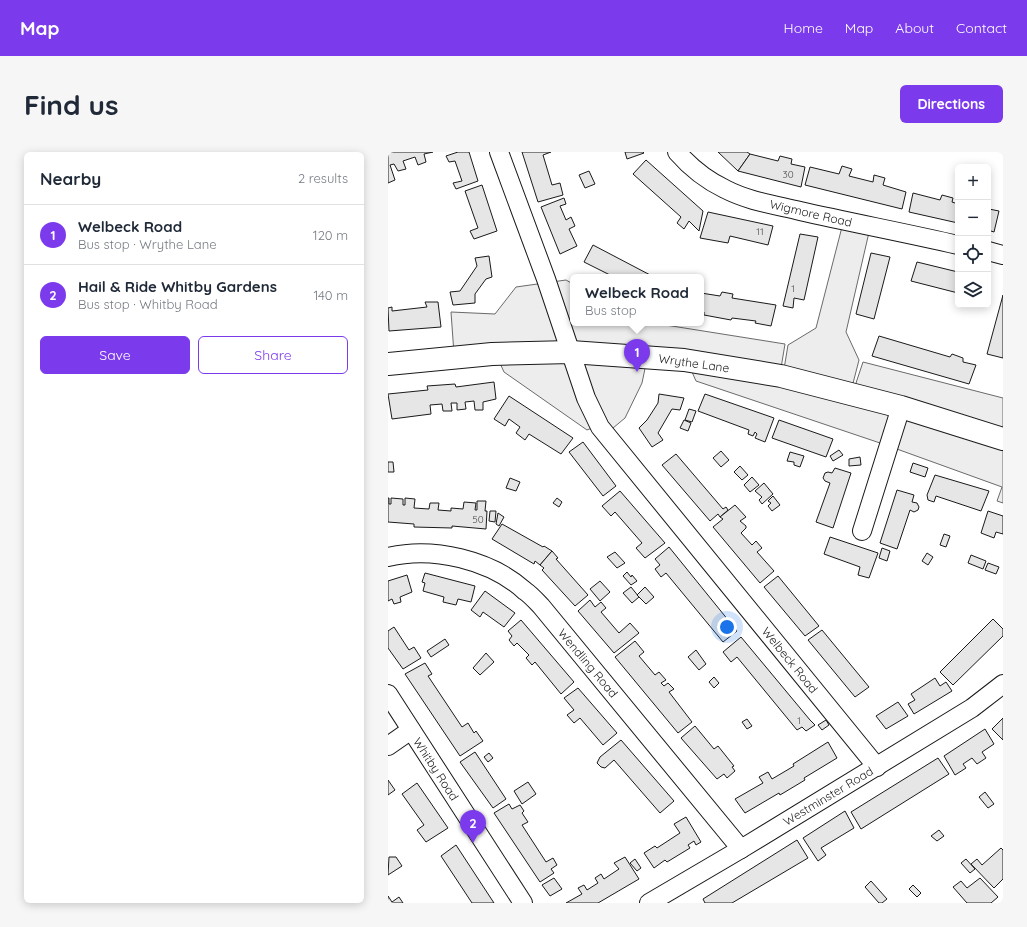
<!DOCTYPE html>
<html lang="en">
<head>
<meta charset="utf-8">
<style>
	:root { --surface:#fff; --page:#f6f6f7; --text:#1f2937; --muted:#747a83; --line:#e0e1e3; --accent:#7c3aed }
	body { margin:0; font-family:Quicksand,sans-serif; background:var(--page); color:var(--text) }
	.controls { position:absolute; right:12px; top:12px; display:grid; overflow:hidden; border-radius:6px; box-shadow:0 2px 10px #0003 }
	.controls button { width:36px; height:36px; display:grid; place-items:center; padding:0; border:0; border-bottom:1px solid var(--line); background:var(--surface); color:var(--text); font:20px sans-serif }
	.you { position:absolute; left:339px; top:475px; width:14px; height:14px; margin:-10px; border:3px solid #fff; border-radius:50%; background:#1a73e8; box-shadow:0 0 0 6px #1a73e833 }
	.badge { display:grid; place-items:center; width:26px; height:26px; border-radius:50%; background:var(--accent); color:#fff; font-size:13px; font-weight:700 }
	.pin { position:absolute; translate:-50% -33px; filter:drop-shadow(0 1px 2px #0008) }
	.pin::after { content:''; position:absolute; top:21px; width:14px; height:12px; background:inherit; clip-path:polygon(0 0,100% 0,50% 100%) }
	.popup { position:absolute; left:182px; top:122px; width:134px; height:52px; box-sizing:border-box; display:grid; place-content:center; border-radius:6px; background:var(--surface); filter:drop-shadow(0 1px 3px #0005); font-size:13px; white-space:nowrap; color:var(--muted) }
	.popup b { font-size:15px; color:var(--text) }
	.popup::after { content:''; position:absolute; left:50%; top:100%; margin-left:-8px; border:8px solid transparent; border-top-color:var(--surface) }
	.list { margin:0; padding:0; list-style:none }
	h2 { display:flex; justify-content:space-between; align-items:center; height:52px; margin:0; padding:0 16px; font-size:17px }
	h2 small { font-size:13px; font-weight:400; color:var(--muted) }
	.list li { display:grid; grid-template-columns:26px 1fr auto; gap:12px; align-items:center; box-sizing:border-box; height:60px; padding:0 16px; border-top:1px solid var(--line) }
	.list b { display:block; font-size:15px; white-space:nowrap }
	.list p { margin:0; font-size:13px; white-space:nowrap; color:var(--muted) }
	.list em { font-size:13px; font-style:normal; color:var(--muted) }
	.actions { display:flex; gap:8px; padding:12px 16px }
	.actions a { flex:1; padding:9px 0; border:1px solid var(--accent); border-radius:6px; text-align:center; font-size:14px; color:var(--accent) }
	.actions .main { background:var(--accent); color:#fff }
	.icon { flex:none; width:22px; height:22px; fill:none; stroke:currentColor; stroke-width:2; stroke-linecap:round; stroke-linejoin:round }
	.map { position:relative; flex:none; width:615px; height:751px; overflow:hidden; border-radius:6px }
	header { display:flex; align-items:center; gap:24px; box-sizing:border-box; height:56px; padding:0 20px; background:var(--accent); color:#fff }
	header strong { font-size:19px }
	nav { display:flex; gap:22px; margin-inline-start:auto; font-size:14px }
	.intro { display:flex; align-items:center; justify-content:space-between; box-sizing:border-box; height:96px; padding:0 24px }
	h1 { margin:0; font-size:28px }
	.button { padding:10px 18px; border-radius:6px; background:var(--accent); color:#fff; font-size:14px; font-weight:700 }
	main { display:flex; gap:24px; padding:0 24px }
	aside { flex:1; background:var(--surface); border-radius:6px; box-shadow:0 2px 10px #0003 }
	.map>svg:first-child { display:block }
	.built { fill:#ededed; stroke:#6a6a6a }
	.building { fill:#e6e6e6; stroke:#1a1a1a }
	.lines { fill:none; stroke-linecap:round; stroke-linejoin:round }
	.minor-casing { stroke:#1a1a1a; stroke-width:20 }
	.major-casing { stroke:#1a1a1a; stroke-width:24 }
	.minor { stroke:#fff; stroke-width:18 }
	.major { stroke:#fff; stroke-width:22 }
	.labels { text-anchor:middle; dominant-baseline:central; stroke-width:3; stroke-linejoin:round; paint-order:stroke }
	.number-label { font-size:10px; fill:#4d4d4d }
	.street-label { font-size:12px; fill:#1a1a1a; stroke:#fff }
</style>
</head>
<body>
<header>
<strong>Map</strong>
<nav><a>Home</a><a>Map</a><a>About</a><a>Contact</a></nav>
</header>
<div class="intro"><h1>Find us</h1><a class="button">Directions</a></div>
<main>
<aside>
<h2>Nearby<small>2 results</small></h2>
<ul class="list">
<li><span class="badge">1</span><div><b>Welbeck Road</b><p>Bus stop · Wrythe Lane</p></div><em>120 m</em></li>
<li><span class="badge">2</span><div><b>Hail &amp; Ride Whitby Gardens</b><p>Bus stop · Whitby Road</p></div><em>140 m</em></li>
</ul>
<div class="actions"><a class="main">Save</a><a>Share</a></div>
</aside>
<div class="map">
<svg width="615" height="751" viewBox="0 0 615 751">
	<rect width="100%" height="100%" fill="#fff"/>
	<!-- built -->
	<g class="built">
		<path d="M 455,71 L 482,76 L 458,180 L 471,208 L 463,239 L 395,223 L 400,193 L 428,176 Z"/>
		<path d="M 178,128 L 185,132 L 185,171 L 265,171 L 397,192 L 392,222 L 260,202 L 254,231 L 237,266 L 219,281 L 214,272 L 199,278 L 116,220 L 106,198 L 66,202 L 63,160 L 107,162 L 128,135 Z"/>
		<path d="M 475,210 L 615,246 L 615,286 L 465,240 Z"/>
		<path d="M 300,211 L 615,290 L 615,351 L 609,349 L 614,335 L 495,292 L 308,229 Z"/>
	</g>
	<!-- building -->
	<g class="building">
		<path d="M 0,0 L 45,0 L 36,2 L 38,10 L 30,13 L 27,5 L 15,9 L 18,17 L 10,19 L 6,12 L 2,13 L 7,28 L 0,31 Z"/>
		<path d="M 70,0 L 81,0 L 90,29 L 68,37 L 65,31 L 74,29 L 67,9 L 61,10 L 58,4 Z"/>
		<path d="M 134,0 L 163,0 L 155,3 L 164,33 L 172,31 L 175,43 L 150,50 Z"/>
		<path d="M 237,0 L 255,0 L 256,1 L 239,7 Z"/>
		<path d="M 330,0 L 359,0 L 362,2 L 350,19 Z"/>
		<path d="M 362,2 L 390,9 L 392,4 L 404,7 L 403,12 L 417,15 L 413,35 L 350,19 Z"/>
		<path d="M 258,8 L 315,59 L 311,79 L 301,69 L 296,77 L 289,71 L 293,65 L 245,22 Z"/>
		<path d="M 454,14 L 464,17 L 461,24 L 485,30 L 486,23 L 497,26 L 495,33 L 518,40 L 514,57 L 417,33 L 422,15 L 451,22 Z"/>
		<path d="M 201,19 L 207,32 L 197,36 L 191,23 Z"/>
		<path d="M 94,33 L 109,79 L 86,87 L 82,79 L 90,76 L 77,39 Z"/>
		<path d="M 525,41 L 552,48 L 554,43 L 565,46 L 564,50 L 570,52 L 570,71 L 521,60 Z"/>
		<path d="M 176,46 L 178,52 L 172,54 L 178,68 L 183,65 L 187,74 L 181,77 L 189,94 L 172,102 L 153,55 Z"/>
		<path d="M 600,50 L 602,51 L 601,57 L 611,59 L 606,80 L 600,78 Z"/>
		<path d="M 320,60 L 385,74 L 380,93 L 342,84 L 340,91 L 312,86 Z"/>
		<path d="M 412,82 L 430,85 L 416,148 L 406,146 L 405,156 L 395,154 Z"/>
		<path d="M 205,93 L 266,125 L 226,125 L 196,110 Z"/>
		<path d="M 483,101 L 502,105 L 486,167 L 468,162 Z"/>
		<path d="M 101,104 L 104,125 L 98,127 L 87,142 L 87,151 L 65,153 L 62,140 L 72,139 L 89,114 L 87,106 Z"/>
		<path d="M 529,110 L 570,120 L 570,141 L 523,129 Z"/>
		<path d="M 334,140 L 345,142 L 344,146 L 388,153 L 383,174 L 367,171 L 368,169 L 344,166 L 343,168 L 316,163 L 316,160 L 313,159 L 313,141 L 332,144 Z"/>
		<path d="M 615,143 L 615,206 L 599,202 Z"/>
		<path d="M 37,150 L 50,150 L 53,175 L 1,179 L 0,156 L 4,155 L 4,159 L 39,155 Z"/>
		<path d="M 491,184 L 562,205 L 564,202 L 575,206 L 575,210 L 588,213 L 581,232 L 484,204 Z"/>
		<path d="M 106,230 L 108,247 L 95,250 L 95,258 L 87,258 L 86,249 L 77,250 L 78,257 L 69,258 L 69,251 L 63,251 L 64,259 L 55,259 L 54,252 L 42,253 L 43,262 L 4,267 L 0,242 L 40,238 L 39,234 L 67,232 L 68,235 Z"/>
		<path d="M 271,242 L 296,246 L 292,258 L 284,257 L 270,281 L 275,288 L 264,295 L 251,276 L 259,268 L 270,251 Z"/>
		<path d="M 317,242 L 386,266 L 377,290 L 367,286 L 369,282 L 367,280 L 365,284 L 360,282 L 361,278 L 310,259 Z"/>
		<path d="M 121,244 L 185,286 L 173,302 L 141,282 L 137,288 L 128,281 L 132,275 L 121,267 L 117,274 L 106,267 Z"/>
		<path d="M 301,257 L 308,259 L 304,270 L 297,268 Z"/>
		<path d="M 296,268 L 303,271 L 300,279 L 292,276 Z"/>
		<path d="M 391,268 L 445,287 L 438,305 L 384,286 Z"/>
		<path d="M 195,290 L 228,334 L 215,344 L 181,300 Z"/>
		<path d="M 451,298 L 455,303 L 445,309 L 442,304 Z"/>
		<path d="M 333,299 L 341,308 L 333,315 L 325,306 Z"/>
		<path d="M 402,300 L 416,304 L 412,315 L 406,313 L 406,310 L 399,309 Z"/>
		<path d="M 288,302 L 335,357 L 338,355 L 340,358 L 332,365 L 330,362 L 322,369 L 274,313 Z"/>
		<path d="M 472,305 L 473,313 L 461,314 L 461,307 Z"/>
		<path d="M 0,310 L 5,310 L 6,320 L 0,320 Z"/>
		<path d="M 525,311 L 540,316 L 537,325 L 522,320 Z"/>
		<path d="M 352,314 L 360,323 L 354,328 L 346,320 Z"/>
		<path d="M 447,316 L 463,321 L 445,376 L 428,370 L 442,331 L 437,329 L 435,326 L 437,321 L 440,320 L 444,321 Z"/>
		<path d="M 547,323 L 601,339 L 593,359 L 548,344 L 546,350 L 540,348 L 539,343 Z"/>
		<path d="M 364,325 L 371,333 L 362,340 L 356,333 Z"/>
		<path d="M 122,326 L 132,330 L 128,339 L 118,336 Z"/>
		<path d="M 376,331 L 385,342 L 374,352 L 371,348 L 374,345 L 367,339 Z"/>
		<path d="M 509,338 L 526,343 L 524,350 L 529,351 L 531,355 L 530,358 L 526,360 L 522,358 L 509,397 L 492,391 Z"/>
		<path d="M 232,339 L 277,391 L 257,406 L 248,396 L 254,391 L 227,360 L 223,364 L 214,354 Z"/>
		<path d="M 385,344 L 392,353 L 384,359 L 380,354 L 383,351 L 380,349 Z"/>
		<path d="M 0,346 L 1,346 L 1,352 L 3,352 L 3,346 L 15,347 L 15,353 L 17,353 L 17,346 L 27,347 L 26,356 L 41,357 L 42,351 L 51,351 L 50,358 L 63,359 L 63,356 L 75,357 L 76,350 L 88,351 L 87,358 L 89,358 L 89,349 L 98,349 L 97,359 L 99,359 L 98,377 L 64,374 L 64,376 L 26,375 L 26,372 L 0,370 Z"/>
		<path d="M 169,346 L 174,350 L 171,355 L 165,351 Z"/>
		<path d="M 347,353 L 358,365 L 352,369 L 358,374 L 358,376 L 353,381 L 364,393 L 368,389 L 374,396 L 369,400 L 386,419 L 372,431 L 325,375 L 335,367 L 332,365 Z"/>
		<path d="M 102,359 L 108,359 L 107,370 L 101,369 Z"/>
		<path d="M 600,359 L 615,364 L 615,382 L 608,380 L 606,386 L 593,381 Z"/>
		<path d="M 110,361 L 116,365 L 111,374 L 108,372 Z"/>
		<path d="M 114,372 L 155,395 L 156,394 L 164,399 L 152,413 L 147,409 L 146,412 L 104,387 Z"/>
		<path d="M 556,382 L 562,384 L 558,395 L 552,393 Z"/>
		<path d="M 442,385 L 490,401 L 481,426 L 470,423 L 472,415 L 436,402 Z"/>
		<path d="M 281,395 L 349,479 L 335,490 L 278,421 L 273,425 L 267,417 L 272,413 L 267,407 Z"/>
		<path d="M 494,396 L 502,399 L 499,409 L 491,406 Z"/>
		<path d="M 164,399 L 170,406 L 168,407 L 200,443 L 187,454 L 154,418 L 156,416 L 152,413 Z"/>
		<path d="M 227,400 L 237,411 L 229,416 L 219,405 Z"/>
		<path d="M 539,401 L 545,405 L 540,413 L 534,409 Z"/>
		<path d="M 583,403 L 598,409 L 595,417 L 580,411 Z"/>
		<path d="M 600,411 L 611,415 L 608,422 L 597,418 Z"/>
		<path d="M 239,420 L 243,425 L 244,423 L 249,429 L 243,433 L 235,424 Z"/>
		<path d="M 37,421 L 87,434 L 83,450 L 70,447 L 68,453 L 55,450 L 56,445 L 35,439 L 37,431 L 34,430 Z"/>
		<path d="M 19,423 L 24,440 L 12,445 L 13,450 L 6,452 L 4,447 L 0,449 L 0,429 Z"/>
		<path d="M 390,424 L 431,474 L 417,484 L 376,435 Z"/>
		<path d="M 212,429 L 222,440 L 212,449 L 202,437 Z"/>
		<path d="M 243,435 L 251,445 L 244,451 L 235,441 Z"/>
		<path d="M 257,435 L 266,445 L 258,452 L 249,443 Z"/>
		<path d="M 97,439 L 127,461 L 116,475 L 95,460 L 92,465 L 83,458 Z"/>
		<path d="M 202,448 L 207,455 L 213,450 L 218,456 L 213,460 L 231,481 L 242,471 L 251,481 L 226,501 L 190,459 Z"/>
		<path d="M 605,467 L 615,477 L 615,484 L 565,533 L 552,520 Z"/>
		<path d="M 133,468 L 186,530 L 173,542 L 147,510 L 144,513 L 138,506 L 141,503 L 129,491 L 126,494 L 121,488 L 124,484 L 120,479 Z"/>
		<path d="M 6,475 L 21,498 L 26,495 L 33,506 L 15,517 L 0,496 L 0,479 Z"/>
		<path d="M 434,478 L 481,535 L 467,545 L 420,488 Z"/>
		<path d="M 353,485 L 422,568 L 427,573 L 418,579 L 414,575 L 409,578 L 349,505 L 343,510 L 335,500 Z"/>
		<path d="M 57,487 L 61,493 L 43,505 L 39,499 Z"/>
		<path d="M 247,489 L 256,500 L 251,504 L 267,523 L 271,520 L 278,528 L 273,531 L 276,534 L 280,531 L 286,537 L 281,540 L 304,570 L 290,581 L 227,505 Z"/>
		<path d="M 308,498 L 318,512 L 311,518 L 300,505 Z"/>
		<path d="M 98,501 L 106,510 L 92,523 L 85,516 Z"/>
		<path d="M 37,511 L 44,522 L 40,524 L 74,575 L 80,571 L 86,581 L 88,579 L 95,589 L 72,604 L 17,522 Z"/>
		<path d="M 326,525 L 331,531 L 326,536 L 321,530 Z"/>
		<path d="M 547,526 L 552,534 L 558,530 L 564,539 L 526,562 L 520,552 L 527,548 L 523,542 Z"/>
		<path d="M 190,536 L 229,581 L 215,593 L 192,566 L 186,571 L 179,563 L 186,558 L 176,546 Z"/>
		<path d="M 510,550 L 520,564 L 498,577 L 488,564 Z"/>
		<path d="M 615,566 L 615,588 L 604,577 Z"/>
		<path d="M 359,567 L 364,574 L 359,577 L 354,570 Z"/>
		<path d="M 438,568 L 441,573 L 434,578 L 430,573 Z"/>
		<path d="M 307,574 L 326,597 L 330,594 L 346,614 L 344,615 L 347,619 L 339,626 L 336,622 L 329,627 L 293,586 Z"/>
		<path d="M 597,577 L 606,592 L 594,600 L 598,606 L 589,612 L 584,606 L 575,612 L 578,616 L 567,623 L 556,604 Z"/>
		<path d="M 233,588 L 286,649 L 272,661 L 226,608 L 217,616 L 213,615 L 209,611 L 212,605 Z"/>
		<path d="M 440,590 L 449,606 L 416,626 L 417,628 L 392,643 L 391,641 L 357,661 L 347,647 L 375,631 L 371,625 L 380,620 L 384,627 L 406,614 L 405,612 Z"/>
		<path d="M 87,600 L 118,647 L 105,656 L 72,610 Z"/>
		<path d="M 101,601 L 105,606 L 100,610 L 96,605 Z"/>
		<path d="M 550,606 L 561,622 L 473,677 L 463,660 Z"/>
		<path d="M 0,628 L 7,638 L 0,643 Z"/>
		<path d="M 140,630 L 148,642 L 134,652 L 126,639 Z"/>
		<path d="M 29,631 L 60,676 L 38,690 L 29,678 L 36,673 L 14,642 Z"/>
		<path d="M 597,640 L 606,652 L 600,656 L 591,645 Z"/>
		<path d="M 121,652 L 124,657 L 132,653 L 136,659 L 134,661 L 140,670 L 134,673 L 158,710 L 165,706 L 169,713 L 163,717 L 166,721 L 152,730 L 106,661 Z"/>
		<path d="M 457,659 L 466,676 L 433,696 L 438,703 L 430,709 L 415,686 Z"/>
		<path d="M 298,665 L 313,690 L 308,693 L 306,689 L 300,693 L 302,696 L 279,710 L 277,708 L 266,716 L 256,701 L 267,694 L 269,696 L 292,681 L 286,672 Z"/>
		<path d="M 551,678 L 556,684 L 549,689 L 543,684 Z"/>
		<path d="M 409,688 L 420,706 L 344,751 L 317,751 L 315,747 Z"/>
		<path d="M 68,693 L 106,751 L 84,751 L 53,704 Z"/>
		<path d="M 613,696 L 615,698 L 615,727 L 606,736 L 583,712 L 589,707 L 594,713 Z"/>
		<path d="M 1,705 L 8,705 L 14,714 L 0,723 Z"/>
		<path d="M 237,705 L 251,727 L 210,751 L 178,751 L 194,742 L 190,736 L 196,733 L 199,738 L 210,731 L 207,726 L 213,722 L 216,727 L 231,717 L 226,711 Z"/>
		<path d="M 247,707 L 253,716 L 249,719 L 242,711 Z"/>
		<path d="M 578,707 L 587,717 L 582,721 L 573,711 Z"/>
		<path d="M 166,726 L 174,737 L 162,744 L 154,733 Z"/>
		<path d="M 592,726 L 610,745 L 603,751 L 579,751 L 565,735 L 573,729 L 579,736 Z"/>
		<path d="M 483,729 L 499,747 L 494,751 L 491,751 L 477,735 Z"/>
		<path d="M 525,733 L 533,741 L 529,745 L 521,737 Z"/>
		<path d="M 0,744 L 4,750 L 11,745 L 15,751 L 0,751 Z"/>
	</g>
	<g class="lines">
		<!-- minor casing -->
		<g class="minor-casing">
			<g id="minor">
				<path d="M 111,0 L 158,127 L 198,246 L 212,275 L 489,615"/>
				<path d="M 289,0 C 303,16 318,28 337,37 C 360,49 387,53 412,59 C 465,71 518,81 570,93"/>
				<path d="M 600,99 L 615,103"/>
				<path d="M 474,379 L 513,255"/>
				<path d="M 0,405 C 45,394 103,408 137,439 C 143,443 148,449 153,454 L 353,697"/>
				<path d="M 0,542 L 135,751"/>
				<path d="M 0,594 L 23,578"/>
				<path d="M 261,751 L 353,697 L 584,556 L 615,532"/>
			</g>
		</g>
		<!-- major casing -->
		<g class="major-casing">
			<path id="major" d="M 0,212 L 104,202 L 183,200 L 296,208 L 393,224 L 513,255 L 615,287"/>
		</g>
		<!-- minor -->
		<use href="#minor" class="minor"/>
		<!-- major -->
		<use href="#major" class="major"/>
	</g>
	<g class="labels">
		<!-- number labels -->
		<g class="number-label">
			<text x="400" y="22">30</text>
			<text x="372" y="79">11</text>
			<text x="405" y="136">1</text>
			<text x="90" y="367">50</text>
			<text x="411" y="568">1</text>
		</g>
		<!-- street labels -->
		<g class="street-label">
			<text transform="translate(423 61) rotate(13)">Wigmore Road</text>
			<text transform="translate(306 211) rotate(8)">Wrythe Lane</text>
			<text transform="translate(402 508) rotate(51)">Welbeck Road</text>
			<text transform="translate(200 511) rotate(50)">Wendling Road</text>
			<text transform="translate(48 617) rotate(57)">Whitby Road</text>
			<text transform="translate(440 644) rotate(-31)">Westminster Road</text>
		</g>
	</g>
</svg>
<div class="controls">
<button>+</button>
<button>−</button>
<button><svg class="icon" aria-label="locate" viewBox="0 0 24 24"><circle cx="12" cy="12" r="6"/><path d="M12 2v4M12 18v4M2 12h4M18 12h4"/></svg></button>
<button><svg class="icon" aria-label="layers" viewBox="0 0 24 24"><path d="M12 4l9 5-9 5-9-5zM3 14l9 5 9-5"/></svg></button>
</div>
<div class="you"></div>
<div class="pin badge" style="left:249px;top:220px">1</div>
<div class="popup"><b>Welbeck Road</b>Bus stop</div>
<div class="pin badge" style="left:85px;top:691px">2</div>
</div>
</main>
</body>
</html>
